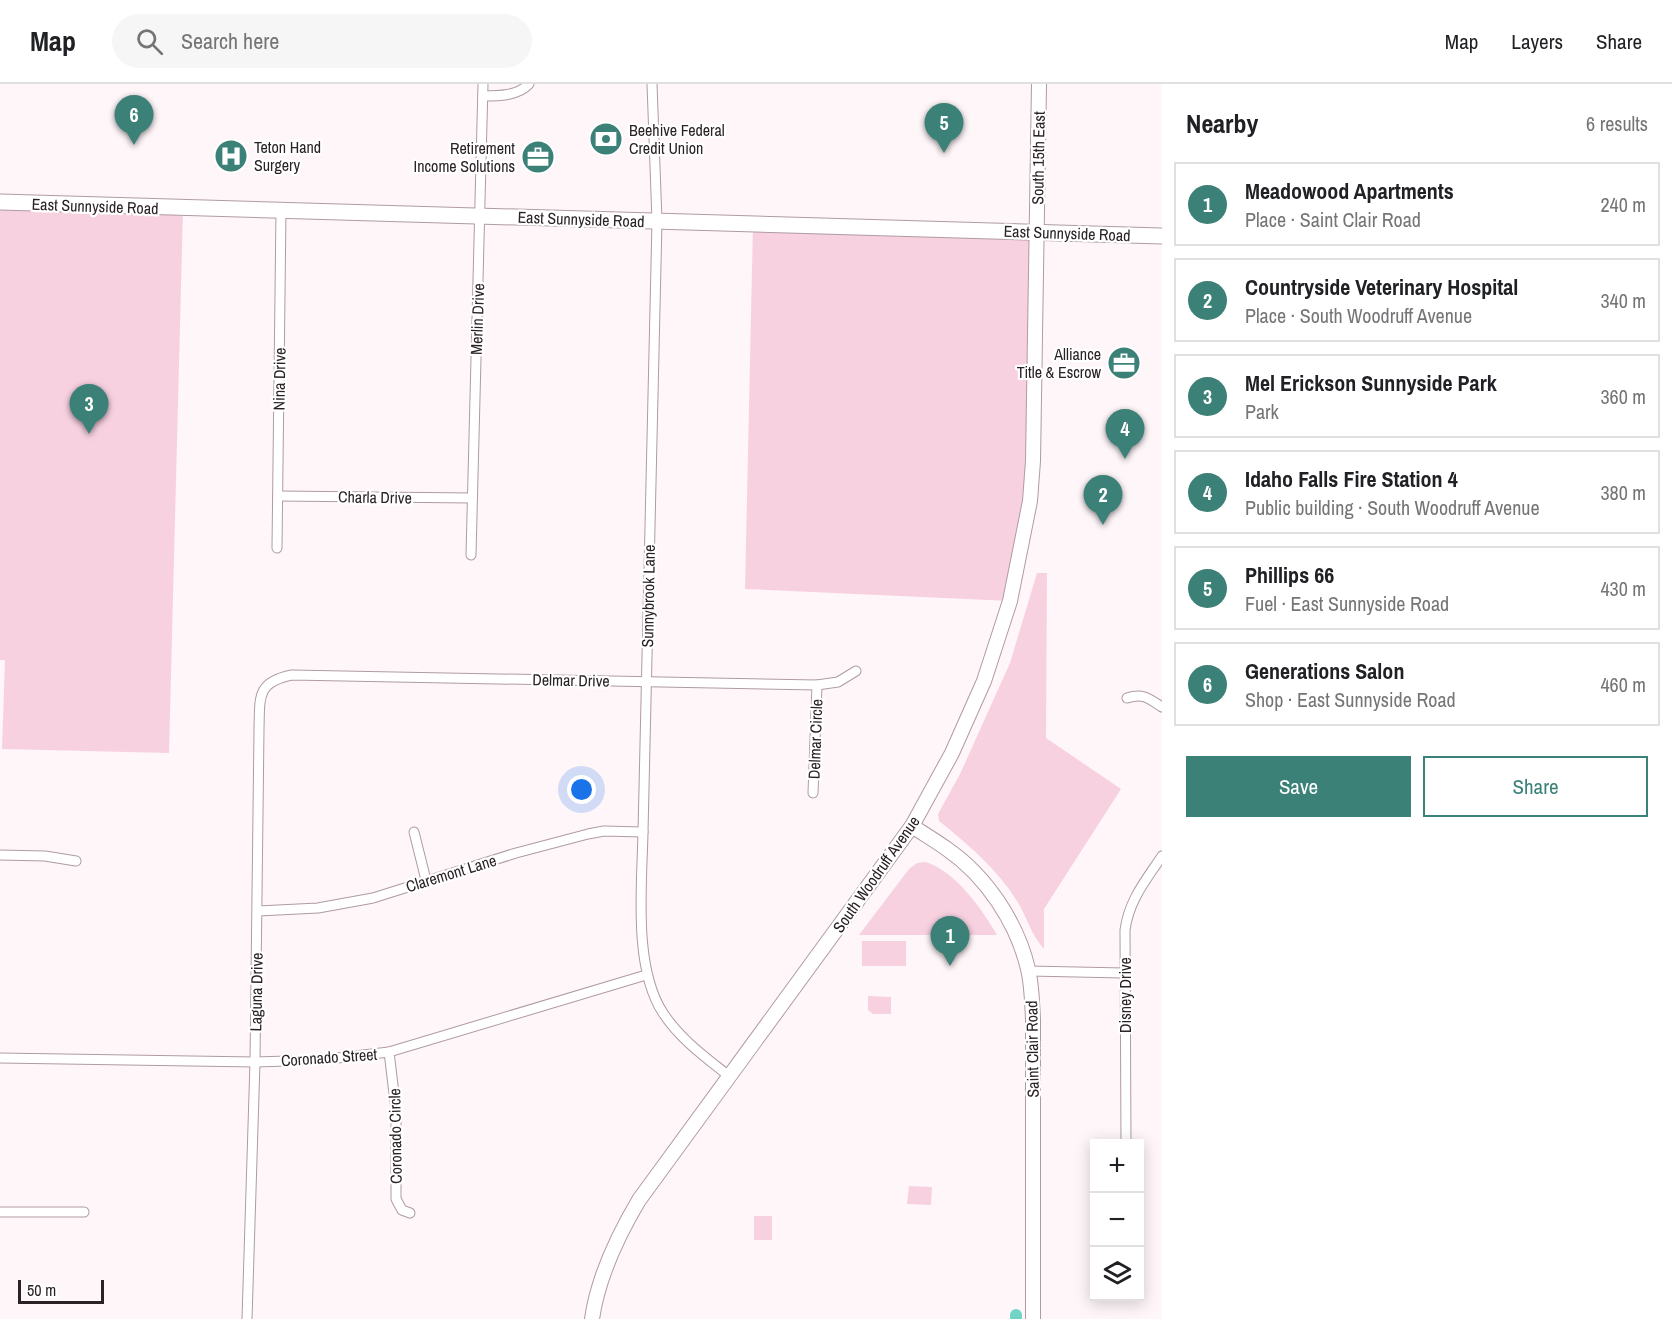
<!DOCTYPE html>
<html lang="en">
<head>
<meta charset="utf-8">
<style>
	:root { --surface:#fff; --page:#f6f6f6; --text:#202124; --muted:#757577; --line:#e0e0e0; --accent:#3b8178 }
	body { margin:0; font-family:"Archivo Narrow",sans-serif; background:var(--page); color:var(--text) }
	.controls { position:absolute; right:18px; bottom:18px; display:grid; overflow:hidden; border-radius:0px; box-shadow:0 3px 15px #0003 }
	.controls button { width:54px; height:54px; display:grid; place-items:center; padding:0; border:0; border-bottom:2px solid var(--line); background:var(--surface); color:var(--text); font:30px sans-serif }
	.scale { position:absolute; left:18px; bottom:15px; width:86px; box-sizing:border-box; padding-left:6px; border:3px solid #2a2225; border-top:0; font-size:16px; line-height:21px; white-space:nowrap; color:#2a2225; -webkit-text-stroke:4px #fff; paint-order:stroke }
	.you { position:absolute; left:582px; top:706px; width:21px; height:21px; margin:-15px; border:4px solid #fff; border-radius:50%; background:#1a73e8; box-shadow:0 0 0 9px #1a73e833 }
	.badge { display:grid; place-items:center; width:39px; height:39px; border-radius:50%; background:var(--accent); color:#fff; font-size:20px; font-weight:700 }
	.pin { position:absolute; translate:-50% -50px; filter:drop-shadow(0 2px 3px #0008) }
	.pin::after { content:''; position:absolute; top:32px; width:21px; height:18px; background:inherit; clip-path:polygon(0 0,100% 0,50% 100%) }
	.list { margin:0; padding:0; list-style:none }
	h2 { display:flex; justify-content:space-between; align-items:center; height:78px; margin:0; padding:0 24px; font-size:26px }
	h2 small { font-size:20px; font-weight:400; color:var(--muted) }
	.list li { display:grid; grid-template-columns:39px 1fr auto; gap:18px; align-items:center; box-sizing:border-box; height:84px; margin:0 12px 12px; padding:0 12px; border:2px solid var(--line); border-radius:0px }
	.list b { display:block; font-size:22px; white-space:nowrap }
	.list p { margin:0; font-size:20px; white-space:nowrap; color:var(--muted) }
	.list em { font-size:20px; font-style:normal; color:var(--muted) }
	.actions { display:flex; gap:12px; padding:18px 24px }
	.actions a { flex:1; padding:14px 0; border:2px solid var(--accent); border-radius:0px; text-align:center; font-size:21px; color:var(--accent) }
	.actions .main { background:var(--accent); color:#fff }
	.icon { flex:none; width:33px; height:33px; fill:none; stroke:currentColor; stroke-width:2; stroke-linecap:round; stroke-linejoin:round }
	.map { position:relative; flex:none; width:1162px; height:1235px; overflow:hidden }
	header { display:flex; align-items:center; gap:36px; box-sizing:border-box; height:84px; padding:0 30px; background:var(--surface); border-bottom:2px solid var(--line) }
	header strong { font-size:28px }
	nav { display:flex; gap:33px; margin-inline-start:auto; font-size:21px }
	.search { width:420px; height:54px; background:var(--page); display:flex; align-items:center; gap:15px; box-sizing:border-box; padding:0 21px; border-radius:33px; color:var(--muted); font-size:22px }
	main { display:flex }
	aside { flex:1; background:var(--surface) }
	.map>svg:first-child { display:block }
	.green { fill:#f8d1e0 }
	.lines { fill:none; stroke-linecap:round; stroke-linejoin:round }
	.canal { stroke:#71d4c6; stroke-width:12 }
	.street-casing { stroke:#af9ba3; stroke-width:11 }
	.secondary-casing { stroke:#af9ba3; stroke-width:16 }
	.primary-casing { stroke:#af9ba3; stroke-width:17 }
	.street { stroke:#fff; stroke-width:9 }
	.secondary { stroke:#fff; stroke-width:14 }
	.primary { stroke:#fff; stroke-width:15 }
	.labels { text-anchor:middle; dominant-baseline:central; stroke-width:4.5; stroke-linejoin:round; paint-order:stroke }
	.poi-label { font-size:16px; fill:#2a2225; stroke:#fff; text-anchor:start }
	.street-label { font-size:16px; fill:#2a2225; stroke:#fff }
</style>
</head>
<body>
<header>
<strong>Map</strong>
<div class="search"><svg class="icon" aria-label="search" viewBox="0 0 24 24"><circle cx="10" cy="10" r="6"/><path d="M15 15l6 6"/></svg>Search here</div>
<nav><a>Map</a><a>Layers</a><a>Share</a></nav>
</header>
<main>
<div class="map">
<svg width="1162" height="1235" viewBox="0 0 1162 1235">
	<rect width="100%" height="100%" fill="#fff6f9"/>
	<!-- green -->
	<g class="green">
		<path d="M 0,119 L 183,125 L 169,669 L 2,665 L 5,576 L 0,576 Z"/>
		<path d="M 753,140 L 1037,149 L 1030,407 L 1010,517 L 745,505 Z"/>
		<path d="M 1037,489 L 1047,489 L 1046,654 L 1121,705 L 1044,825 L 1044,865 C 1031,851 1027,833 1017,817 C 997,785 969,761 939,737 L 938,730 L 960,690 L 1010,579 Z"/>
		<path d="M 926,778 C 956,788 981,824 997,851 L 859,851 L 909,785 L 917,779 Z"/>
		<rect x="862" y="857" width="44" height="25"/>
		<path d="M 868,912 L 891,913 L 891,930 L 873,930 L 868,926 Z"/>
		<path d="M 909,1102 L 932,1103 L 931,1121 L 907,1120 Z"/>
		<rect x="754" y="1132" width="18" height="24"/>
	</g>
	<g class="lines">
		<!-- canal -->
		<path class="canal" d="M 1016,1231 L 1016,1235"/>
		<!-- street casing -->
		<g class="street-casing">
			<g id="street">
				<path d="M 652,0 L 657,137 L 643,748 C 642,801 633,883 663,929 C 680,955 705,973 729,992"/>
				<path d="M 483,12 C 498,12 518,12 529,0"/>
				<path d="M 278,412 L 472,414"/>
				<path d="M 277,464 L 281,126"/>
				<path d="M 471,471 L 483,0"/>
				<path d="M 1127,614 C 1143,609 1148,614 1162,623"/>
				<path d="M 813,709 L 817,601"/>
				<path d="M 414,748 L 426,796"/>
				<path d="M 0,771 L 45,772 L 76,777"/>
				<path d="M 258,827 L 318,824 L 373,814 L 516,769 L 588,750 L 604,747 L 643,748"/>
				<path d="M 1029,887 L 1124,889"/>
				<path d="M 389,968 L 396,1026 L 396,1115 L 402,1126 L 410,1129"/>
				<path d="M 0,974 L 255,978 L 320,976 L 389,968 L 646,891"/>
				<path d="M 1126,1060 L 1125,846 C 1129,816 1146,796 1162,772"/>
				<path d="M 0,1128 L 84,1128"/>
				<path d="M 247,1235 L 255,978 L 259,645 C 260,614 256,598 292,591 L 817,601 L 838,598 L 856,587"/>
			</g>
		</g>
		<!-- secondary casing -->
		<g class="secondary-casing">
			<g id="secondary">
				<path d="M 912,742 C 924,750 936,757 947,765 C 986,792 1017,838 1028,885 C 1032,901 1032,919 1033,935 L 1033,1235"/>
				<path d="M 592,1235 C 598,1193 617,1153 639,1116 L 912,742 L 952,669 L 984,597 L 1010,517 L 1030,417 L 1033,377 L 1039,0"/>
			</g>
		</g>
		<!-- primary casing -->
		<g class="primary-casing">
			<path id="primary" d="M 0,118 L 1162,152"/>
		</g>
		<!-- street -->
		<use href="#street" class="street"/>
		<!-- secondary -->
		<use href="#secondary" class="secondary"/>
		<!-- primary -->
		<use href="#primary" class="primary"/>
	</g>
	<!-- icons -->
	<defs>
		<g id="bank-disc" transform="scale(1.725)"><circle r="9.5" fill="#3b8178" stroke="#fff"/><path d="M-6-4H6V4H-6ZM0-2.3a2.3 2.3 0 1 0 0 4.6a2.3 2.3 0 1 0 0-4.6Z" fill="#fff"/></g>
		<g id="hospital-disc" transform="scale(1.725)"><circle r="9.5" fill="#3b8178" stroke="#fff"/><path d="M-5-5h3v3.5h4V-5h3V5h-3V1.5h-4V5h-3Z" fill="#fff"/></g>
		<g id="office-disc" transform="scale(1.725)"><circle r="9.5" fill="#3b8178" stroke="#fff"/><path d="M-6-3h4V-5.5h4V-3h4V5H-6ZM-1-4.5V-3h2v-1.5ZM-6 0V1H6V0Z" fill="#fff"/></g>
	</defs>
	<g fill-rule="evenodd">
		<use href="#bank-disc" x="606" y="55"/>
		<use href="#hospital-disc" x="231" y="72"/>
		<use href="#office-disc" x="538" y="73"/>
		<use href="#office-disc" x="1124" y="279"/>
	</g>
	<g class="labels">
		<!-- poi labels -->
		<g class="poi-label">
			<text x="629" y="46">Beehive Federal<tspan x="629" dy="18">Credit Union</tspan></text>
			<text x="254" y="63">Teton Hand<tspan x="254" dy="18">Surgery</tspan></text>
			<text x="515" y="64" text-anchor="end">Retirement<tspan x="515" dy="18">Income Solutions</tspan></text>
			<text x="1101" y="270" text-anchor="end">Alliance<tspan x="1101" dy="18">Title &amp; Escrow</tspan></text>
		</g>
		<!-- street labels -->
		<g class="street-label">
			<text transform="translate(1038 74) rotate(-89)">South 15th East</text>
			<text transform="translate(95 122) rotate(2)">East Sunnyside Road</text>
			<text transform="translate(581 135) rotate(2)">East Sunnyside Road</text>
			<text transform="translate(1067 149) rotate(2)">East Sunnyside Road</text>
			<text transform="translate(477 235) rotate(-88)">Merlin Drive</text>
			<text transform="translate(279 295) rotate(-89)">Nina Drive</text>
			<text transform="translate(375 413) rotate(1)">Charla Drive</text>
			<text transform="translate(648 512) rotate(-89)">Sunnybrook Lane</text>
			<text transform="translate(571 596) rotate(1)">Delmar Drive</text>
			<text transform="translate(815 655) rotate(-88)">Delmar Circle</text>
			<text transform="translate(451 789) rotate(-17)">Claremont Lane</text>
			<text transform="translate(876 790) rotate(-55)">South Woodruff Avenue</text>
			<text transform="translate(256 908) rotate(-89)">Laguna Drive</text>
			<text transform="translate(1125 911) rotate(-90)">Disney Drive</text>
			<text transform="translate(1032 965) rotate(-91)">Saint Clair Road</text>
			<text transform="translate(329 973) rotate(-4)">Coronado Street</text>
			<text transform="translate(395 1052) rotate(-91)">Coronado Circle</text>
		</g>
	</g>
</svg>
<div class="controls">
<button>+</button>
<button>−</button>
<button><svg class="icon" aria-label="layers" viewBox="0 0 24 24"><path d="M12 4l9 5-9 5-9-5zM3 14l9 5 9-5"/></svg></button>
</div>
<div class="scale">50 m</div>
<div class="you"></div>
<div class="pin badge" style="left:950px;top:882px">1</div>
<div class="pin badge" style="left:1103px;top:441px">2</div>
<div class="pin badge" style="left:89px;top:350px">3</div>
<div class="pin badge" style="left:1125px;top:375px">4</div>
<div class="pin badge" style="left:944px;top:69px">5</div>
<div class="pin badge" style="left:134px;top:61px">6</div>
</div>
<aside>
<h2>Nearby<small>6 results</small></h2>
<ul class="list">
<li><span class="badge">1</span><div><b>Meadowood Apartments</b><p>Place · Saint Clair Road</p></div><em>240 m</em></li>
<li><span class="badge">2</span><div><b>Countryside Veterinary Hospital</b><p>Place · South Woodruff Avenue</p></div><em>340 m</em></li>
<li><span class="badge">3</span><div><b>Mel Erickson Sunnyside Park</b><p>Park</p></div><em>360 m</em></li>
<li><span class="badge">4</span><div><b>Idaho Falls Fire Station 4</b><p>Public building · South Woodruff Avenue</p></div><em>380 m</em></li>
<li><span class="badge">5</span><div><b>Phillips 66</b><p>Fuel · East Sunnyside Road</p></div><em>430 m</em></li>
<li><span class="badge">6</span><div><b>Generations Salon</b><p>Shop · East Sunnyside Road</p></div><em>460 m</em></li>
</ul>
<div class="actions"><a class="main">Save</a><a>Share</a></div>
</aside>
</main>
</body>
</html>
